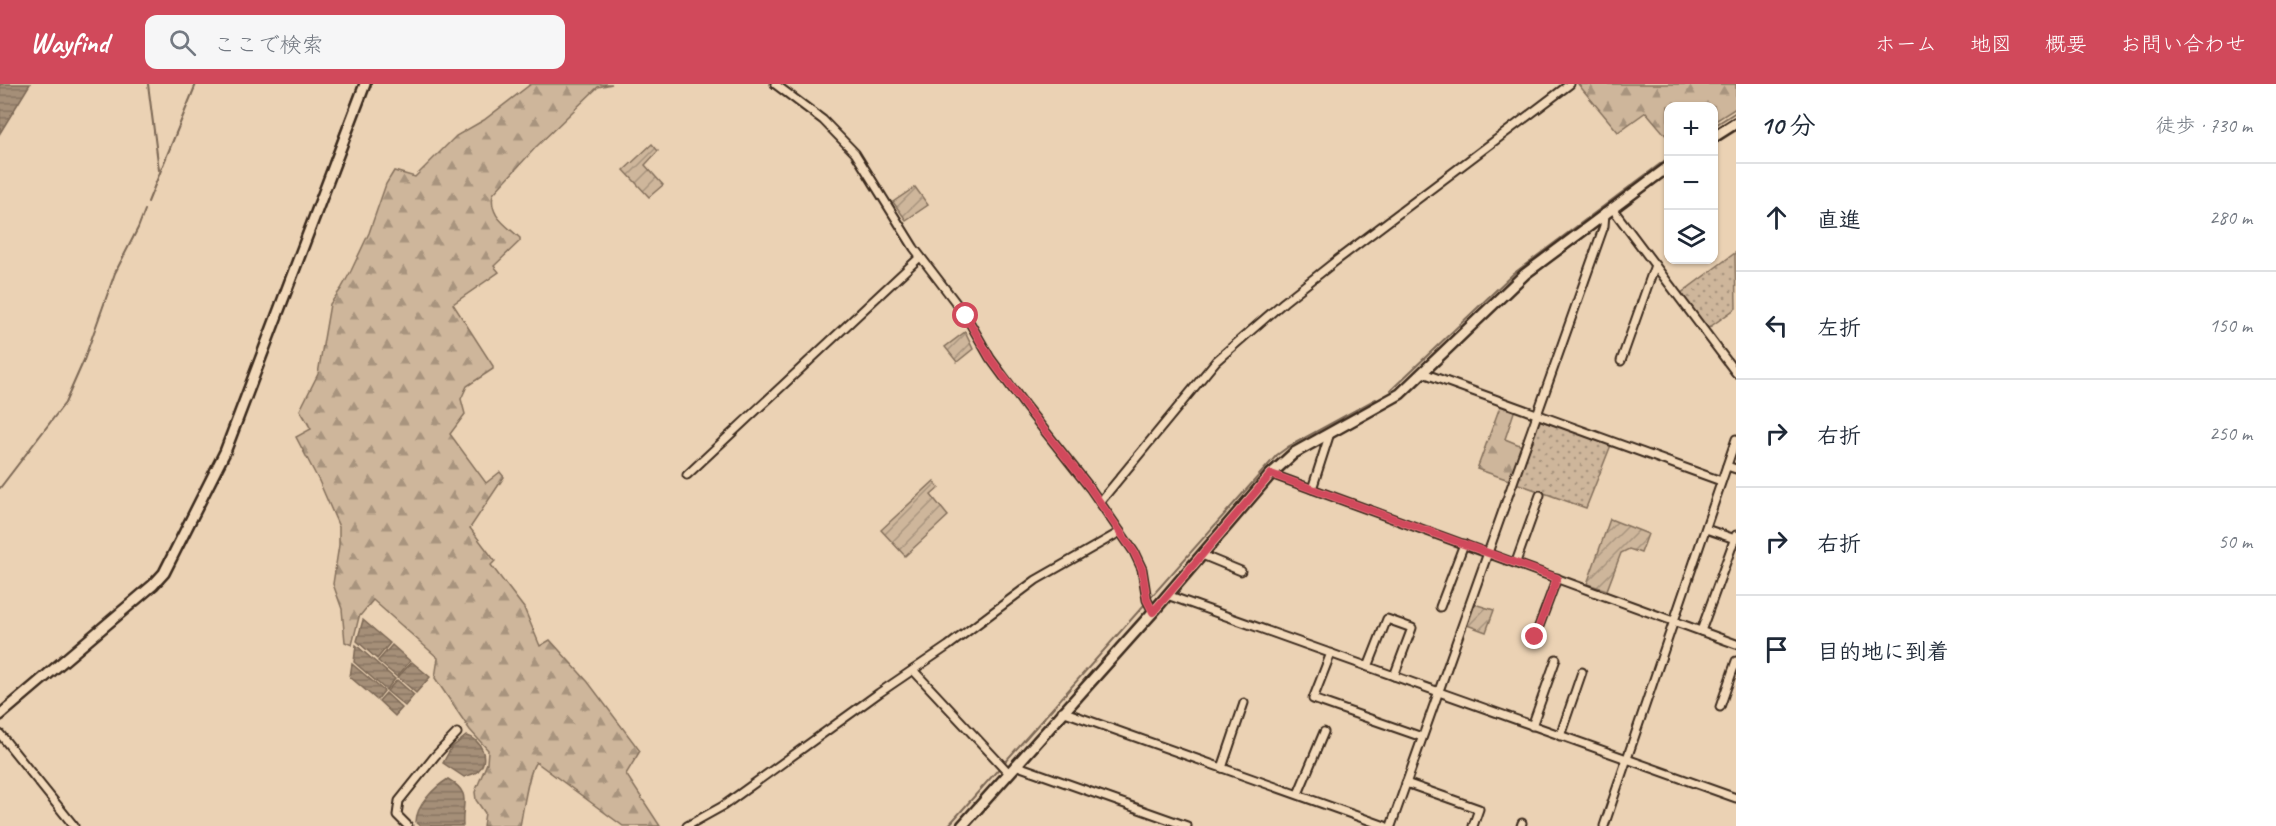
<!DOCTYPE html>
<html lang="ja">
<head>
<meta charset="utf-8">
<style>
	:root { --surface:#fff; --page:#f6f6f7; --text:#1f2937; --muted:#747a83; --line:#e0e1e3; --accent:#d1495b }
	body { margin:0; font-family:Caveat,"Klee One",sans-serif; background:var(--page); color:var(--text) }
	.controls { position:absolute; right:18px; top:18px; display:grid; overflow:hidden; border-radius:12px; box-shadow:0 2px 4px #0004 }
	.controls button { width:54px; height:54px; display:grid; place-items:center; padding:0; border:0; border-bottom:2px solid var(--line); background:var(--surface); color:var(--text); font:30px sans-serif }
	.stop { position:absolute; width:18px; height:18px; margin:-14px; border:4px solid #d1495b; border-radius:50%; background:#fff }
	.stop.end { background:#d1495b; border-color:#fff; box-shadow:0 2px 6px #0008 }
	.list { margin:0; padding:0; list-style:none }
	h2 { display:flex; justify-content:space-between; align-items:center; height:78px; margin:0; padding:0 24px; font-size:26px }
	h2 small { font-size:20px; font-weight:400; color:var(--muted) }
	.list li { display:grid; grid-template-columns:39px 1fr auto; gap:18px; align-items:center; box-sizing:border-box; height:108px; padding:0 24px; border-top:2px solid var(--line) }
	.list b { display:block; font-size:22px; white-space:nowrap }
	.list em { font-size:20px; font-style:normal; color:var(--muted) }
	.icon { flex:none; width:33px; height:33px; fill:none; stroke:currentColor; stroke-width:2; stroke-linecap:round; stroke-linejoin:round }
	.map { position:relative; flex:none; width:1736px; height:742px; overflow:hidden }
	header { display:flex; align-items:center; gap:36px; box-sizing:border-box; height:84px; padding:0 30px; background:var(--accent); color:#fff }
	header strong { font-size:28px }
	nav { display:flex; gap:33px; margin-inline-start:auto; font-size:21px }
	.search { width:420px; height:54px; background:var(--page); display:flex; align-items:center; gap:15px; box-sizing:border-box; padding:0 21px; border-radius:12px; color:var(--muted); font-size:22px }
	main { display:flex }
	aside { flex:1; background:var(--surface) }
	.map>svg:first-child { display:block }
	.grass { fill:url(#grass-dots); stroke:#84705c; stroke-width:1.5 }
	.forest { fill:url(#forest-firs); stroke:#84705c; stroke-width:1.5 }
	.garden { fill:url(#garden-furrows); stroke:#84705c; stroke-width:1.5 }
	.water { fill:url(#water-rules); stroke:#7b6754; stroke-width:1.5 }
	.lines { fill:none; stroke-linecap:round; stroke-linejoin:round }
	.stream { stroke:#7b6754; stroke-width:2 }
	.street-casing { stroke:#3b2a1e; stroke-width:11 }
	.secondary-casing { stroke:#3b2a1e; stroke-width:14 }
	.street { stroke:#f2d9ba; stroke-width:7 }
	.secondary { stroke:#f2d9ba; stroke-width:9 }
	.route { stroke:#d1495b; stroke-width:8 }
</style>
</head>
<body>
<header>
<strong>Wayfind</strong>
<div class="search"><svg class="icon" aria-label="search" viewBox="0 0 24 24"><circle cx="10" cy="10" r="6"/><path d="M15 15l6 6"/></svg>ここで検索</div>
<nav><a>ホーム</a><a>地図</a><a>概要</a><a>お問い合わせ</a></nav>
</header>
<main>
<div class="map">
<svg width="1736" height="742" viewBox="0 0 1736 742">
	<defs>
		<pattern id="grass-dots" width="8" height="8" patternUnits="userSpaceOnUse" patternTransform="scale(1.5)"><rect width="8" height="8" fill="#ceb69b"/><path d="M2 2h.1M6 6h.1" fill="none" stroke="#a8947e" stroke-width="1.8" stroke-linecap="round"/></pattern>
		<pattern id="forest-firs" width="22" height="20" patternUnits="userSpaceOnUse" patternTransform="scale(1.5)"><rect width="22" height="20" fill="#ceb69b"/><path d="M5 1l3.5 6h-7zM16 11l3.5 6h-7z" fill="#a8947e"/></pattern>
		<pattern id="garden-furrows" width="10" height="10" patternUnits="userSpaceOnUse" patternTransform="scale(1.5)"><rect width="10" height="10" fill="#ceb69b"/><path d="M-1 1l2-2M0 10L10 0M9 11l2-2" fill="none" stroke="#a8947e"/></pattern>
		<pattern id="water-rules" width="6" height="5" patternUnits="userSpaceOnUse" patternTransform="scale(1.5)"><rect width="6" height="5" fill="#a58f78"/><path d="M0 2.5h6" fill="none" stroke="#887562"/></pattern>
	</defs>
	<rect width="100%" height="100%" fill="#ebd2b4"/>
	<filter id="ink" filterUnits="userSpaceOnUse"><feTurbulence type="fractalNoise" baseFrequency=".0167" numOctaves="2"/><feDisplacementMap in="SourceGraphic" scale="12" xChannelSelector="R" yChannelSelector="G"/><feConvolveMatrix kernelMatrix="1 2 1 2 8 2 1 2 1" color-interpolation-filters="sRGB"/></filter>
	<g filter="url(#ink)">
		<!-- grass -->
		<g class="grass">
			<path d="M 1735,169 L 1736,224 L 1707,245 L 1680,210 Z"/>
			<path d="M 1539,336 L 1611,361 L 1586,424 L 1516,399 Z"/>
		</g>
		<!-- forest -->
		<g class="forest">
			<path d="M 531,0 L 612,0 L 598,3 L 537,62 L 493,110 C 489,132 505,140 520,154 L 520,157 L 494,182 L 499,188 L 453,220 L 493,282 L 493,285 L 467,302 L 461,315 L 465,330 L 450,350 L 486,399 L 500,388 L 504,393 L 470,444 L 495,477 L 491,481 L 524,524 L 540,562 L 550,556 L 588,598 L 640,667 L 626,690 L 660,742 L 623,742 L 536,678 C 528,687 523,728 520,742 L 483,742 L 485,729 L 476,716 L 475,708 L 487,679 L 488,666 L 470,646 L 435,594 L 438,574 L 373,516 L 359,533 L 352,561 L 345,558 L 342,525 L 333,500 L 339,461 L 339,443 L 319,397 L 296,353 L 311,345 L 300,326 L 318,290 L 330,220 L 341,205 L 351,187 L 369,149 L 386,100 L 394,87 L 415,93 L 456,52 L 484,36 Z"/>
			<path d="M 1578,0 L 1736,0 L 1736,24 L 1714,38 L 1714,22 L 1668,22 L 1668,54 L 1646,28 L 1618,48 Z"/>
			<path d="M 1501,320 L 1515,325 L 1505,355 L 1522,362 L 1509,396 L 1477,385 Z"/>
		</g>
		<!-- garden -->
		<g class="garden">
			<path d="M 652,60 L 658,67 L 645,81 L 663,101 L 649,113 L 624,86 Z"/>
			<path d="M 915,103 L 928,121 L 906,136 L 893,118 Z"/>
			<path d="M 965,248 L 973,265 L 957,278 L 945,263 Z"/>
			<path d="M 934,397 L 939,404 L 931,411 L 948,432 L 905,472 L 881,446 Z"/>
			<path d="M 1610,435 L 1648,450 L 1641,469 L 1629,465 L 1621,469 L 1607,506 L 1587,500 Z"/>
			<path d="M 1474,520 L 1494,526 L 1486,548 L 1467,541 Z"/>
		</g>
		<!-- water -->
		<g class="water">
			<path d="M 0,0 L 30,0 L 0,49 Z"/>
			<path d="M 363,536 L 390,559 L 377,575 L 357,557 Z"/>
			<path d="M 356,561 L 395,595 L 386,606 L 354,578 Z"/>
			<path d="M 392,561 L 410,577 L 397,593 L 378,577 Z"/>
			<path d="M 412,578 L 430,593 L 416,609 L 398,593 Z"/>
			<path d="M 352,580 L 384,607 L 377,616 L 350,593 Z"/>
			<path d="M 397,596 L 414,611 L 405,622 L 387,607 Z"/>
			<path d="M 386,609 L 402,624 L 395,632 L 379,617 Z"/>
			<path d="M 466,652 C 481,654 490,675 478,687 C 475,690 469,691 464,693 L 443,679 L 451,664 Z"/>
			<path d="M 448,695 C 473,710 461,719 463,742 L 421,742 L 416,738 C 416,721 435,703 448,695 Z"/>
		</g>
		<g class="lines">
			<!-- stream -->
			<g class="stream">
				<path d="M 148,0 L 159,86"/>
				<path d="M 1714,42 L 1736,28"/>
				<path d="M 329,78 L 359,0"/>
				<path d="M 148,118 L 196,0"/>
				<path d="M 1391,306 L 1513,190 L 1668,74"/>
				<path d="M 0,404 L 65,319 L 84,276 L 115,189 L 138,144 L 145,126"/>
				<path d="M 948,742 L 1277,371 L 1288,363 L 1376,315"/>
			</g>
			<!-- street casing -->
			<g class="street-casing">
				<g id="street">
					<path d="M 775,0 L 823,36 L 855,69 L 914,164 L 966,232 L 990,274 L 1026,323 L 1090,404 L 1134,468 L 1142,485 L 1147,516 L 1153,528"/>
					<path d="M 1612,124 L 1736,289"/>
					<path d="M 1621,277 L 1655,181"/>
					<path d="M 1423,289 L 1721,397"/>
					<path d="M 1727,382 L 1736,385"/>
					<path d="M 1271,390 L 1736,560"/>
					<path d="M 687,391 L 920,173"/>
					<path d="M 1312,405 L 1330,349"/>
					<path d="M 1100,418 L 1216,277 L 1284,218 L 1337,176 L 1570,0"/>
					<path d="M 1706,445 L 1735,455"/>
					<path d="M 1202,471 L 1241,487"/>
					<path d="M 1516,478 L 1540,411"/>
					<path d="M 1167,511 L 1736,714"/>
					<path d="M 1440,523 L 1464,460"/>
					<path d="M 1701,547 L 1736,451"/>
					<path d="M 1535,553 L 1557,494"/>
					<path d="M 1331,569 L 1313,615 L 1422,653"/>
					<path d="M 1368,583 L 1387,535 L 1412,544 L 1394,592"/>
					<path d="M 913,586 L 1008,688"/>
					<path d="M 1720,623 L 1736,577"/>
					<path d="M 1062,627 L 1385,742"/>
					<path d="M 1532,642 L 1556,575"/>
					<path d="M 0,650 L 74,742"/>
					<path d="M 1560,652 L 1582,588"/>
					<path d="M 1015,681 L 1187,742"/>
					<path d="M 1222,684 L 1244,619"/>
					<path d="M 1406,699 L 1479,725 L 1473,742"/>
					<path d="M 1298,710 L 1324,648"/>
					<path d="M 408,742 L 397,731 L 399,717 L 435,672 L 457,649"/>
					<path d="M 687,742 L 723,722 L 879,609 L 948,562 L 1036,496 L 1120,448"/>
					<path d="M 1391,742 L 1604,142 L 1605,129"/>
					<path d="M 1521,742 L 1522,739"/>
					<path d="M 1604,742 L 1736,355"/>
				</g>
			</g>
			<!-- secondary casing -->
			<g class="secondary-casing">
				<g id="secondary">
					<path d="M 1714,53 L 1736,39"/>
					<path d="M 0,631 L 153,501 L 164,489 L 225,368 L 365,0"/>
					<path d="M 962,742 L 1153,528 L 1271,390 L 1294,369 L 1400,310 L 1525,190 L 1668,83"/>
				</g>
			</g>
			<!-- street -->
			<use href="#street" class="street"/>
			<!-- secondary -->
			<use href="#secondary" class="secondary"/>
		</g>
	</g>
	<g class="lines" filter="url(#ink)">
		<!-- route -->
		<path class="route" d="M 966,232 L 990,274 L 1026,323 L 1090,404 L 1134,468 L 1142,485 L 1147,516 L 1153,528 L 1271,390 L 1557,494 L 1535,553"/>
	</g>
</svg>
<div class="controls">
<button>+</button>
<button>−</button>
<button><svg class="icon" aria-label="layers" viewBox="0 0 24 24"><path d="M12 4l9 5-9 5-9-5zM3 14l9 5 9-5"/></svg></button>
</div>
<div class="stop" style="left:966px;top:232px"></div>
<div class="stop end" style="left:1535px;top:553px"></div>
</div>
<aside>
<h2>10 分<small>徒歩 · 730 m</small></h2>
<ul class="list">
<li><svg class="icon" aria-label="ahead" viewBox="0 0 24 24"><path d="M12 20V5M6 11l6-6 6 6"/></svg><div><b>直進</b></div><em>280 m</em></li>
<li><svg class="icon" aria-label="left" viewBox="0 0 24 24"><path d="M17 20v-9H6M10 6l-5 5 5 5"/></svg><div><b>左折</b></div><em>150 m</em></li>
<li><svg class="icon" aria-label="right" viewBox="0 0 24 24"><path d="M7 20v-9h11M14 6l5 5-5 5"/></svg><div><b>右折</b></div><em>250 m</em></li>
<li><svg class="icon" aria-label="right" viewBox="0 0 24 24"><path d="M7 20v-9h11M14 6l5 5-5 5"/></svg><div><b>右折</b></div><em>50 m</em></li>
<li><svg class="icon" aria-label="arrive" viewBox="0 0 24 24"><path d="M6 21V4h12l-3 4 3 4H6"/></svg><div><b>目的地に到着</b></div></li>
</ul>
</aside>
</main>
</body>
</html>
